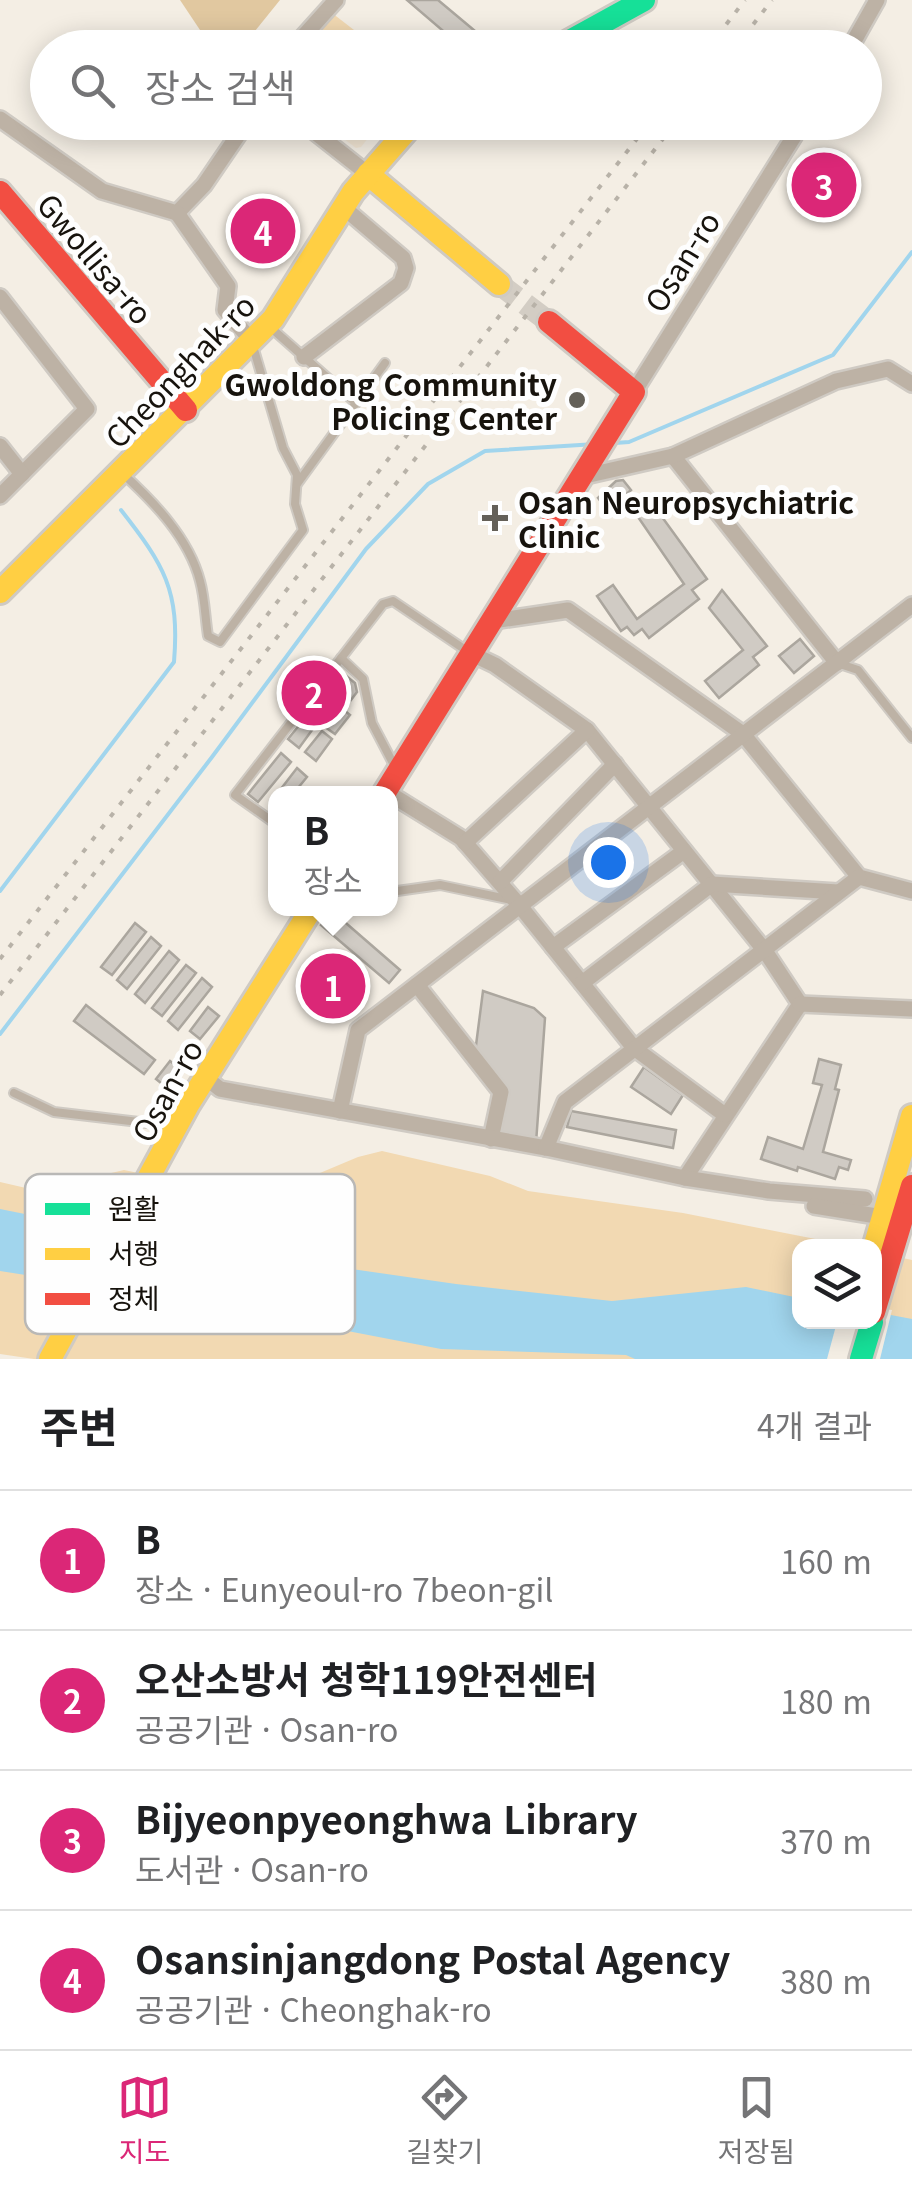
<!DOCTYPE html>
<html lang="ko">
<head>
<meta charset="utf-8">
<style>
	:root { --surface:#fff; --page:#f6f6f6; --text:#202124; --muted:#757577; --line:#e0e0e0; --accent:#db2777 }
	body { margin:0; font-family:Georgia,"Noto Sans KR",serif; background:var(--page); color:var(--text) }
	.controls { position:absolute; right:30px; bottom:30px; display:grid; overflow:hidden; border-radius:20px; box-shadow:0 5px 25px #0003 }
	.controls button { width:90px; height:90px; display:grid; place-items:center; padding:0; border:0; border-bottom:2px solid var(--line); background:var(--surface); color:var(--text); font:50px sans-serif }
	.you { position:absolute; left:608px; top:862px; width:35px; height:35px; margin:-25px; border:8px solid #fff; border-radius:50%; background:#1a73e8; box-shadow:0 0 0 15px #1a73e833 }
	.badge { display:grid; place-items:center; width:65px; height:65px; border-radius:50%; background:var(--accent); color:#fff; font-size:32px; font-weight:700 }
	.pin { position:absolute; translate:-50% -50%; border:5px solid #fff; box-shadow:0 2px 10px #0006 }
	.popup { position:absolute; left:268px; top:786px; width:130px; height:130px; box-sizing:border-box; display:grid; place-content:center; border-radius:20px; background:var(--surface); filter:drop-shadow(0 2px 8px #0005); font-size:32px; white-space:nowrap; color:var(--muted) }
	.popup b { font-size:38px; color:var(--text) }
	.popup::after { content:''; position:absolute; left:50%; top:100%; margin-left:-20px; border:20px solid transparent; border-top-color:var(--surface) }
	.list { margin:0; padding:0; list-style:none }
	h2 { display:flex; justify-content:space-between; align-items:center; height:130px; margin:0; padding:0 40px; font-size:42px }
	h2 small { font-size:32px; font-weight:400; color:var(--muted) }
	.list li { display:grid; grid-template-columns:65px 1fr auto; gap:30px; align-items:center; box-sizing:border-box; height:140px; padding:0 40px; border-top:2px solid var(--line) }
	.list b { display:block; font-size:38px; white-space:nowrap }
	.list p { margin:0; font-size:32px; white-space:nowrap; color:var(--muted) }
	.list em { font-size:32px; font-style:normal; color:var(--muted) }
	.icon { flex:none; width:55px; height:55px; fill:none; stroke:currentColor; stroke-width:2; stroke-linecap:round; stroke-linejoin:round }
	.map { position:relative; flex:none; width:912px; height:1359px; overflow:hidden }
	.search { position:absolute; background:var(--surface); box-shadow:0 5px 25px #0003; left:30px; right:30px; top:30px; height:110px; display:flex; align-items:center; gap:25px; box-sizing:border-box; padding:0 35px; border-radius:55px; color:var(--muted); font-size:38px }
	.sheet { height:690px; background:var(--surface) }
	nav { display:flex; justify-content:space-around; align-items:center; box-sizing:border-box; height:140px; border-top:2px solid var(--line); background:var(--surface); font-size:28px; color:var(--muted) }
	nav a { display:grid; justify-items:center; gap:5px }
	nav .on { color:var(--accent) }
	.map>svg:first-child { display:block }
	.built { fill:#f3e7d5 }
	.green { fill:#f2d9b2 }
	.forest { fill:#e1c8a0 }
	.water { fill:#a1d5ed }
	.pier { fill:#f4eee4 }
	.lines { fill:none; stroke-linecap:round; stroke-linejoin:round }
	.stream { stroke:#a1d5ed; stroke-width:4 }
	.building { fill:#d0cbc4; stroke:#aba69e; stroke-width:2.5 }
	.secondary-tunnel { stroke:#d3cdc4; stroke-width:22; stroke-dasharray:22 11; stroke-linecap:butt }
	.lane-casing { stroke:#cfcac3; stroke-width:12 }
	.street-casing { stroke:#cfcac3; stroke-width:20 }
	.fast-casing { stroke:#cfcac3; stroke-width:28 }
	.slow-casing { stroke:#cfcac3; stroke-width:28 }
	.jam-casing { stroke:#cfcac3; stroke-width:28 }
	.lane { stroke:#bdb2a5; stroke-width:8 }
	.street { stroke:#bdb2a5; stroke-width:15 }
	.fast { stroke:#16e098; stroke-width:22 }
	.slow { stroke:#ffcf43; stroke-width:22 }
	.jam { stroke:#f24e42; stroke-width:22 }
	.rail { stroke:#b8b2a8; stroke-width:4; stroke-dasharray:5 10; stroke-linecap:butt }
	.poi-dot { fill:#646058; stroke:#fefefe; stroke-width:4 }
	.labels { text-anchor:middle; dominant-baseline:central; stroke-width:10; stroke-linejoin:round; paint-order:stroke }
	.street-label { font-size:30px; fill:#17130d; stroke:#fefefe }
	.poi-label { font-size:30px; font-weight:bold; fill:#17130d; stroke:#fefefe; text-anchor:end }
	.key { fill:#fefefe; stroke:#b9b8b6; stroke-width:2.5 }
	.key-label { font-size:28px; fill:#17130d }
</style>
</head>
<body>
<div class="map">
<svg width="912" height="1359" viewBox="0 0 912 1359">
	<rect width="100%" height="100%" fill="#f4eee4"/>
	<!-- built -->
	<path class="built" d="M 330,123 L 380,123 L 361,147 L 356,148 L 327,126 Z"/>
	<!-- green -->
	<g class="green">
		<path d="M 332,13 L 376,47 L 304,48 Z"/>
		<path d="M 382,1151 L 490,1176 L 528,1191 L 683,1213 L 851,1246 L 800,1246 L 800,1322 L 874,1322 L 875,1252 L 912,1260 L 912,1359 L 34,1359 L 0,1354 L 0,1182 L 26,1188 L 64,1184 L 124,1170 L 230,1192 L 270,1194 L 358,1157 Z"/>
	</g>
	<!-- forest -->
	<path class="forest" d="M 180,0 L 280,0 L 242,47 L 212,48 Z"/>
	<!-- water -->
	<path class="water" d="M 0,1209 L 164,1242 L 456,1284 L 612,1301 L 746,1287 L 799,1298 L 800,1322 L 874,1322 L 875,1312 L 912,1319 L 912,1359 L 635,1359 L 626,1355 L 441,1349 L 192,1301 L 0,1271 Z"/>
	<!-- pier -->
	<path class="pier" d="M 874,1307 L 892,1310 L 880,1359 L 827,1359 L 837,1322 L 874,1322 Z"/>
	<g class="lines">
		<!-- stream -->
		<g class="stream">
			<path d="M 615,443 L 629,442 L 833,355 L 912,252"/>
			<path d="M 0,891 L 174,662 C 180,590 164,565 121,510"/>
			<path d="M 0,1034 L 212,757 L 366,549 L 428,484 L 485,451 L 596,444"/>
		</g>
	</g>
	<!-- building -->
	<g class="building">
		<path d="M 407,0 L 438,0 L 475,31 L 463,48 Z"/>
		<path d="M 623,480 L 631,490 L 608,511 L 598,498 L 616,481 Z"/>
		<path d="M 649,499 L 707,579 L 692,590 L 699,599 L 649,638 L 642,629 L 634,635 L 627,627 L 621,631 L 597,596 L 613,585 L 637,619 L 684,584 L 636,514 L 643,509 L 640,505 Z"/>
		<path d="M 722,590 L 767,646 L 753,657 L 759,665 L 719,698 L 705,681 L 743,650 L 709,608 Z"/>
		<path d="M 800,639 L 814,656 L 794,673 L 779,656 Z"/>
		<path d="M 341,672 L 355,683 L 357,692 L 351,700 L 332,685 Z"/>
		<path d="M 324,693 L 333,702 L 318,721 L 308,713 Z"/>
		<path d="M 340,707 L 350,715 L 335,734 L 325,727 Z"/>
		<path d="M 305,718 L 315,726 L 299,748 L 288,739 Z"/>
		<path d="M 322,731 L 332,739 L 316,761 L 305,752 Z"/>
		<path d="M 281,753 L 291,762 L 258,802 L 248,794 Z"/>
		<path d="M 297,768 L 307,777 L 293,794 L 277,794 Z"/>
		<path d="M 332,911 L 400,970 L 389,983 L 321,925 Z"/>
		<path d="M 135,923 L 146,932 L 112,975 L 101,967 Z"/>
		<path d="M 151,937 L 161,946 L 127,989 L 117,980 Z"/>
		<path d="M 169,951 L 179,960 L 145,1003 L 135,994 Z"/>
		<path d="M 315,961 L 360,1000 L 350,1011 L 305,972 Z"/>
		<path d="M 186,965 L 196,973 L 162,1016 L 152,1008 Z"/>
		<path d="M 202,978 L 212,987 L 178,1030 L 168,1021 Z"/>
		<path d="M 483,991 L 534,1008 L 545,1018 L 536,1143 L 498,1138 L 506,1095 L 475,1053 Z"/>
		<path d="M 86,1005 L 155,1060 L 144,1074 L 74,1021 Z"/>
		<path d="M 208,1007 L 219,1016 L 200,1039 L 190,1031 Z"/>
		<path d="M 819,1059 L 841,1065 L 835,1089 L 839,1090 L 823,1152 L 851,1160 L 848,1170 L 839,1167 L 835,1179 L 798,1167 L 797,1171 L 761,1159 L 768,1137 L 803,1149 L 822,1085 L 813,1083 Z"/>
		<path d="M 170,1061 L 180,1069 L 166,1087 L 156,1079 Z"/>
		<path d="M 644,1067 L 683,1095 L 671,1114 L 631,1087 Z"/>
		<path d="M 571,1111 L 676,1130 L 673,1148 L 567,1127 Z"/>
	</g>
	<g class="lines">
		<!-- secondary-tunnel -->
		<path class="secondary-tunnel" d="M 499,284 L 549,322"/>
		<!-- lane casing -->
		<g class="lane-casing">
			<g id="lane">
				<path d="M 270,327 L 356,403"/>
				<path d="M 122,473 C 153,501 189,538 200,581 C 205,599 205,617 208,636 L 220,642 L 303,530 L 295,504 L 297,475 L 283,448 L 252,343"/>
				<path d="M 297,484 L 385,363"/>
				<path d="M 341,658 L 363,679 L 372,723 L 395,767"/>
				<path d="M 837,663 L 858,670 L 912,738"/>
				<path d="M 276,824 L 235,795 L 383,604 L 393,601 L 470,653"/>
				<path d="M 390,892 L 440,885 L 512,900"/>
				<path d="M 14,1093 L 54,1112 L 173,1126"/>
			</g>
		</g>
		<!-- street casing -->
		<g class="street-casing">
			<g id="street">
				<path d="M 293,48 L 336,0"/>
				<path d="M 850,48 L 877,0"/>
				<path d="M 0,119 L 102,191 L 177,213 L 204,185 L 247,122"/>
				<path d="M 302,122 L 368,174"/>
				<path d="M 177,213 L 228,286 L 225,310 L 252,341"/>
				<path d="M 0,297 L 87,409 L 0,496"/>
				<path d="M 304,357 L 401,283 L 406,268 L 403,258 L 343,207"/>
				<path d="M 634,392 L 803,122"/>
				<path d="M 0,446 L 22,474"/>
				<path d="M 673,456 L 837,663"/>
				<path d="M 585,476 L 673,456 L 836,381 L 888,369 L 912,384"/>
				<path d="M 493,621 L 568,610 L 743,734 L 859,877 L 912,891"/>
				<path d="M 472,654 L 495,665 L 587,730 L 765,951 L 800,1004 L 685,1178"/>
				<path d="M 390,794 L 461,838 L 520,906 L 634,1048 L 725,1115"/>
				<path d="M 465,843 L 587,730"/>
				<path d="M 500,882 L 615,764"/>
				<path d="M 553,947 L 684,851"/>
				<path d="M 582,983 L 712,884 L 838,892"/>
				<path d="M 417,985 L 501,1092 L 491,1139"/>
				<path d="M 800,1004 L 912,1009"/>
				<path d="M 205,1077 L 220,1089 L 546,1148 L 685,1178 L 769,1191 L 865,1199"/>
				<path d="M 340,1111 L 358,1030 L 912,605"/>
				<path d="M 546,1148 L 565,1102 L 859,877"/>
				<path d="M 814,1206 L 883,1217"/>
			</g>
		</g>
		<!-- fast casing -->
		<g class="fast-casing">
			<g id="fast">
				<path d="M 557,48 L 644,0"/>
				<path d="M 861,1359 L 872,1322"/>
			</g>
		</g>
		<!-- slow casing -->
		<g class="slow-casing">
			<g id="slow">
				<path d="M 368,174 L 499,284"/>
				<path d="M 0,592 L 273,319 L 353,192 L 414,122"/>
				<path d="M 874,1248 L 912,1116"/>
				<path d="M 50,1359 L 188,1105 L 312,908"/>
			</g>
		</g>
		<!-- jam casing -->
		<g class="jam-casing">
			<g id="jam">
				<path d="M 0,192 L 186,410"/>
				<path d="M 384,794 L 634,392 L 549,322"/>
				<path d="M 874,1312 L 912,1186"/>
			</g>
		</g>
		<!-- lane -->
		<use href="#lane" class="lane"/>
		<!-- street -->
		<use href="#street" class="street"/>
		<!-- fast -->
		<use href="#fast" class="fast"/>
		<!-- slow -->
		<use href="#slow" class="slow"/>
		<!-- jam -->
		<use href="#jam" class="jam"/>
		<!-- rail -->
		<g class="rail">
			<path d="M 708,48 L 745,0"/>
			<path d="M 735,48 L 772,0"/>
			<path d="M 0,959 L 650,122"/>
			<path d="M 0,995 L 676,122"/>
		</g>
	</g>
	<!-- markers -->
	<g class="poi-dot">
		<circle cx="577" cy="400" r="10"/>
		<path d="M490 503h10v10h10v10h-10v10h-10v-10h-10v-10h10z"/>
	</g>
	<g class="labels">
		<!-- street labels -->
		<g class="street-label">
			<text transform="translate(96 258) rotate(50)">Gwollisa-ro</text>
			<text transform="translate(681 261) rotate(-58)">Osan-ro</text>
			<text transform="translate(179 370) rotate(-46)">Cheonghak-ro</text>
			<text transform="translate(166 1090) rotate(-61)">Osan-ro</text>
		</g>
		<!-- poi labels -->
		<g class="poi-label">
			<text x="557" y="383">Gwoldong Community<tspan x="557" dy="34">Policing Center</tspan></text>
			<text x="518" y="501" text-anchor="start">Osan Neuropsychiatric<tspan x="518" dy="34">Clinic</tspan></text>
		</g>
	</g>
	<!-- legend -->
	<rect x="25" y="1174" width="330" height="160" rx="15" class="key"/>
	<rect x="45" y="1203" width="45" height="12" fill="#16e098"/>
	<rect x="45" y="1248" width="45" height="12" fill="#ffcf43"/>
	<rect x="45" y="1293" width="45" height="12" fill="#f24e42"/>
	<g class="key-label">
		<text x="108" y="1219">원활</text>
		<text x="108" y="1264">서행</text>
		<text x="108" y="1309">정체</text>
	</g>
</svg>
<div class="controls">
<button><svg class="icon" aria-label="layers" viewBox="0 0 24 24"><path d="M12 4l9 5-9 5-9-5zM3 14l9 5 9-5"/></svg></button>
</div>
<div class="you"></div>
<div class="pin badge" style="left:333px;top:986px">1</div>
<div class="popup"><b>B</b>장소</div>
<div class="pin badge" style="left:314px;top:693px">2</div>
<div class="pin badge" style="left:824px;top:185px">3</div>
<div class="pin badge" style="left:263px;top:231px">4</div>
<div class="search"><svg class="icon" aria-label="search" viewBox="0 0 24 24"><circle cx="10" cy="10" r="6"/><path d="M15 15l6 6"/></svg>장소 검색</div>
</div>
<section class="sheet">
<h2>주변<small>4개 결과</small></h2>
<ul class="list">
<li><span class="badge">1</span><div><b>B</b><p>장소 · Eunyeoul-ro 7beon-gil</p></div><em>160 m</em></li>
<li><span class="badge">2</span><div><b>오산소방서 청학119안전센터</b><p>공공기관 · Osan-ro</p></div><em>180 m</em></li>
<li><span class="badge">3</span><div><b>Bijyeonpyeonghwa Library</b><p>도서관 · Osan-ro</p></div><em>370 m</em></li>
<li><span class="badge">4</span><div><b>Osansinjangdong Postal Agency</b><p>공공기관 · Cheonghak-ro</p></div><em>380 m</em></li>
</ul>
</section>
<nav>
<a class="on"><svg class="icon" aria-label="map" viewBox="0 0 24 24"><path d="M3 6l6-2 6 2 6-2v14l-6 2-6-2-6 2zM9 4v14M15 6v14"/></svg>지도</a>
<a><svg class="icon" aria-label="directions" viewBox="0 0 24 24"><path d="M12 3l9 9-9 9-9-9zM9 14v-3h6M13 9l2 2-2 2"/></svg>길찾기</a>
<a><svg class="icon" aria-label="saved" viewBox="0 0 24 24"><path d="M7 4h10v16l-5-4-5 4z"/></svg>저장됨</a>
</nav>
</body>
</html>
